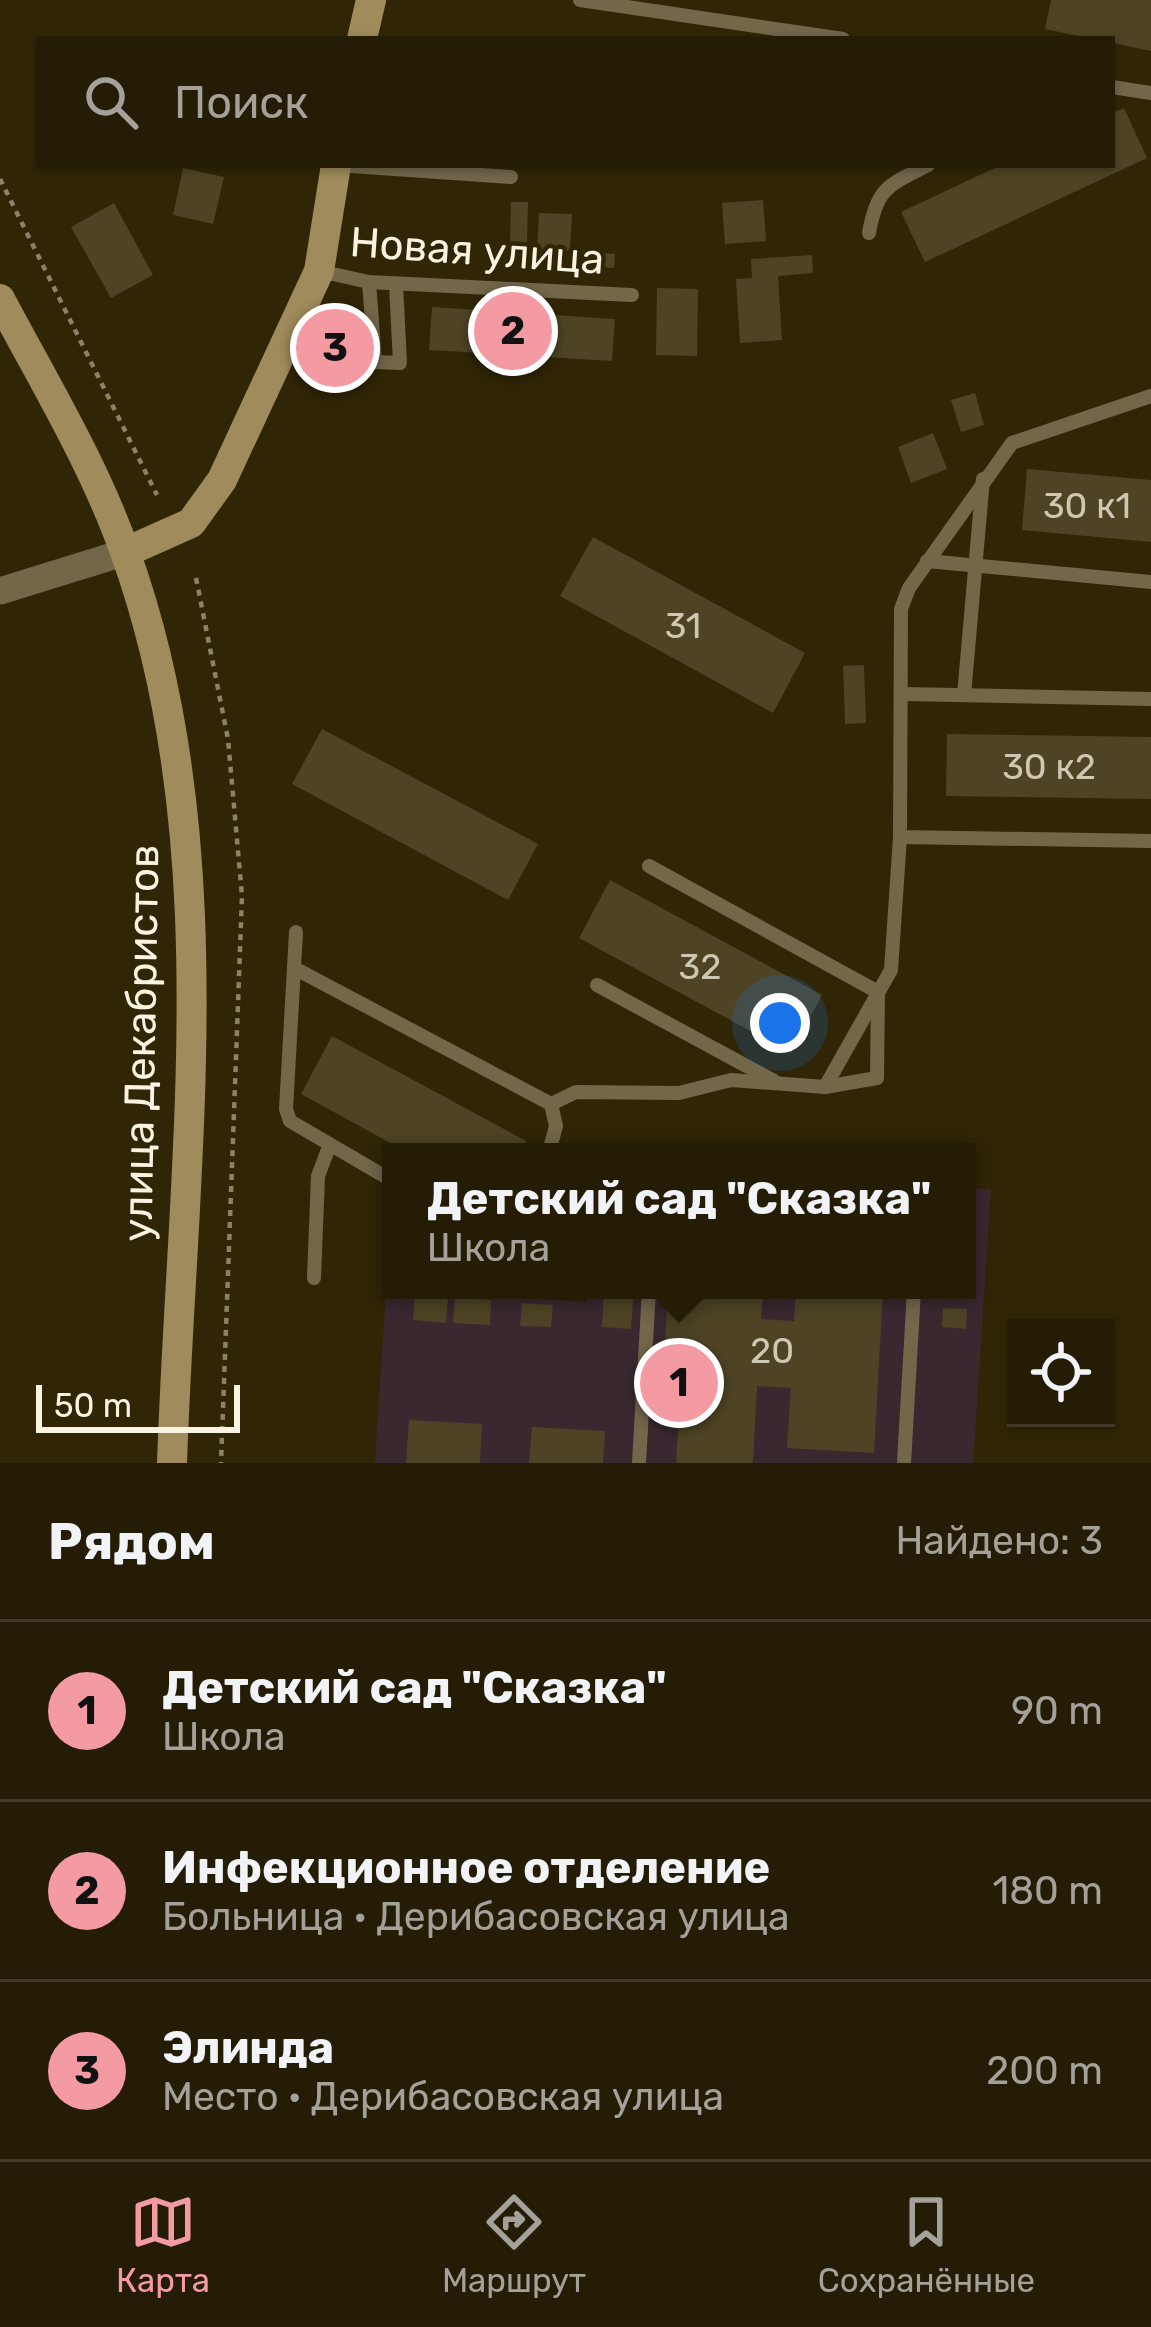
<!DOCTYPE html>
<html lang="ru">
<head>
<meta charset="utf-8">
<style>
	:root { --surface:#241c04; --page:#302913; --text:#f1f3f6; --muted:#a3a19a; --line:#413a26; --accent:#f49aa2 }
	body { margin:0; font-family:Rubik,sans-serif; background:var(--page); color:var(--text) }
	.controls { position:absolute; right:36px; bottom:36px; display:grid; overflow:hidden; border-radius:0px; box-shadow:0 3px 9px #0004 }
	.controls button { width:108px; height:108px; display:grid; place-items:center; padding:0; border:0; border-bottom:3px solid var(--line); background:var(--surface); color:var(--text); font:60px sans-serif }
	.scale { position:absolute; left:36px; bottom:30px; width:204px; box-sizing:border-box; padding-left:12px; border:6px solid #f9f3e1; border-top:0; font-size:33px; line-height:42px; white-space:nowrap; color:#f9f3e1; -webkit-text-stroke:9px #302606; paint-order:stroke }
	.you { position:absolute; left:780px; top:1023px; width:42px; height:42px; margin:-30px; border:9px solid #fff; border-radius:50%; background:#1a73e8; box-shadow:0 0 0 18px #1a73e833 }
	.badge { display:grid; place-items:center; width:78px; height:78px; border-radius:50%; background:var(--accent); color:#111; font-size:39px; font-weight:700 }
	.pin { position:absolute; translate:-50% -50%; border:6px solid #fff; box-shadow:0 3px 12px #0006 }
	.popup { position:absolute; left:382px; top:1143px; width:594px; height:156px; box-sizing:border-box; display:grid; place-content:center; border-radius:0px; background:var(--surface); filter:drop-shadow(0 3px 9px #0005); font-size:39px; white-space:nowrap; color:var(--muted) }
	.popup b { font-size:45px; color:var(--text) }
	.popup::after { content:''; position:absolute; left:50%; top:100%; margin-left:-24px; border:24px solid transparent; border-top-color:var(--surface) }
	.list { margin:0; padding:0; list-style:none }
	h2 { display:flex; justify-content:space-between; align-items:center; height:156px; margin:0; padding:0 48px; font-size:51px }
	h2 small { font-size:39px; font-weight:400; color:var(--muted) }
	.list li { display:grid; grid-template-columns:78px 1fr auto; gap:36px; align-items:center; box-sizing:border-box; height:180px; padding:0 48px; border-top:3px solid var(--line) }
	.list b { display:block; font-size:45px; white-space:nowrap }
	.list p { margin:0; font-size:39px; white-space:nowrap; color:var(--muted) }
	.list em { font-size:39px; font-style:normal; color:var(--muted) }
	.icon { flex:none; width:66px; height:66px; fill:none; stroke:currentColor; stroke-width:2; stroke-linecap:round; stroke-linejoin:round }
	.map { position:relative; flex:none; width:1151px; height:1463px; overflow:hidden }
	.search { position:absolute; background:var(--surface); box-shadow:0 3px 9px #0004; left:36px; right:36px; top:36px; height:132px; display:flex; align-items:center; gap:30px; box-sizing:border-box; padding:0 42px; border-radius:0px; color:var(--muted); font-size:45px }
	.sheet { height:696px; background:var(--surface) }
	nav { display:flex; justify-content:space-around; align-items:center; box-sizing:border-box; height:168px; border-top:3px solid var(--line); background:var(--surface); font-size:33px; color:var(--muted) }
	nav a { display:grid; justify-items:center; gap:6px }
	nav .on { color:var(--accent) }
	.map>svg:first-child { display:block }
	.education { fill:#3a2830 }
	.building { fill:#4e4425 }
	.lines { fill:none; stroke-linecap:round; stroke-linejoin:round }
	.path { stroke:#8b8369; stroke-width:4.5; stroke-dasharray:6 6; stroke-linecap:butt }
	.lane { stroke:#73674a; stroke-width:14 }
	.street { stroke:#73674a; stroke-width:27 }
	.secondary { stroke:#9f8b5b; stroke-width:30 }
	.labels { text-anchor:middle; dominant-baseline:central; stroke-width:9; stroke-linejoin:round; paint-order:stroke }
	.number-label { font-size:36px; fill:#cec7b2 }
	.street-label { font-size:42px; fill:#f9f3e1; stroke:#302606 }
</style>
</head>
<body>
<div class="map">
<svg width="1151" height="1463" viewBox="0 0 1151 1463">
	<rect width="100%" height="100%" fill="#302606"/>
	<!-- education -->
	<path class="education" d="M 967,1188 L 991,1189 L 973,1463 L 375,1463 L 386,1290 L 586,1302 L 588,1290 L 967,1290 Z"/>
	<!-- building -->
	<g class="building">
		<path d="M 1051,0 L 1151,0 L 1151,51 L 1045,29 Z"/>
		<path d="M 1124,108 L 1147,158 L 925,262 L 901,212 L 1001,165 L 1112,165 L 1112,113 Z"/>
		<path d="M 183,168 L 224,177 L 213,224 L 173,215 Z"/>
		<path d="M 763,200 L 766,241 L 725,244 L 722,203 Z"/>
		<path d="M 511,202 L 528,202 L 527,243 L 510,243 Z"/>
		<path d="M 114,203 L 153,275 L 111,298 L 71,227 Z"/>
		<path d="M 539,213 L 572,214 L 570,251 L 537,249 Z"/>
		<path d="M 577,251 L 615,254 L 614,268 L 576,265 Z"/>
		<path d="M 812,255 L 813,273 L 778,276 L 782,340 L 740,343 L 736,279 L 752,278 L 751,259 Z"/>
		<path d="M 657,288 L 698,289 L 697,356 L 656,355 Z"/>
		<path d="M 432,307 L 615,319 L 612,361 L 429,350 Z"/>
		<path d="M 322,318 L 347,318 L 348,377 L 323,377 Z"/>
		<path d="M 975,393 L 984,425 L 961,432 L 951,400 Z"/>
		<path d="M 933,433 L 947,469 L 911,483 L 898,447 Z"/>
		<path d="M 1027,469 L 1151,480 L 1151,542 L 1022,530 Z"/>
		<path d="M 593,537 L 805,653 L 773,713 L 560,596 Z"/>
		<path d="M 864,665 L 866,723 L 845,724 L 843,666 Z"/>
		<path d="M 322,729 L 538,844 L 508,900 L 292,784 Z"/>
		<path d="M 947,734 L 1151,737 L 1151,799 L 946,796 Z"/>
		<path d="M 610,880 L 822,995 L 791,1053 L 579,938 Z"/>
		<path d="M 332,1036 L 526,1141 L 520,1152 L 407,1152 L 301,1094 Z"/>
		<path d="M 604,1290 L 634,1290 L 631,1329 L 602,1327 Z"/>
		<path d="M 686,1290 L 763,1290 L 761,1319 L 794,1321 L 796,1290 L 883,1290 L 874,1453 L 787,1448 L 791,1388 L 757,1386 L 753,1463 L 676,1463 L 681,1380 L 663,1379 L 667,1307 L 685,1308 Z"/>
		<path d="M 415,1295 L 448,1297 L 446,1323 L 413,1320 Z"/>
		<path d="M 455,1298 L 491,1300 L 490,1325 L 453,1323 Z"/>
		<path d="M 522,1303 L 553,1305 L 551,1327 L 520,1326 Z"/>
		<path d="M 943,1308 L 967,1309 L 966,1329 L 942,1327 Z"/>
		<path d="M 409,1420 L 482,1424 L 480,1463 L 406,1463 Z"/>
		<path d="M 532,1427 L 605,1431 L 603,1463 L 529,1463 Z"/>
	</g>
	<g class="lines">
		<!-- path -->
		<g class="path">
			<path d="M 0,179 L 157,495"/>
			<path d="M 196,578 L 228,739 L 242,896 L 221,1463"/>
		</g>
		<!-- lane -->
		<g class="lane">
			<path d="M 580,0 L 843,39"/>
			<path d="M 1112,87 L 1151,93"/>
			<path d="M 336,165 L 511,177"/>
			<path d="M 869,233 C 877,187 889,185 928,165"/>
			<path d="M 319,271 L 369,282 L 632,295"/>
			<path d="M 369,282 L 375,362 L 400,363 L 396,284"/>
			<path d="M 1151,396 L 1012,443 L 909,588 L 901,609 L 900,837 L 1151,841"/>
			<path d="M 927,561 L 1151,582"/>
			<path d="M 904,694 L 1151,699"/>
			<path d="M 964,695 L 983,479"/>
			<path d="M 649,866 L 878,992 L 877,1078 L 825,1087"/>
			<path d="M 296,932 L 286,1109 L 290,1121 L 391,1180"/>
			<path d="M 294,968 L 551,1104 L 556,1126 L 549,1152"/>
			<path d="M 597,985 L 774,1081"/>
			<path d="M 551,1104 L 576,1092 L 679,1093 L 731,1080 L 825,1087 L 891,970 L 900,837"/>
			<path d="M 314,1278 L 318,1176 L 329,1147"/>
			<path d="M 639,1463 L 649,1290"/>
			<path d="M 904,1463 L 914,1290"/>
		</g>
		<!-- street -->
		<path class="street" d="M 0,591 L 126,552"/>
		<!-- secondary -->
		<g class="secondary">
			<path d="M 362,39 L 371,0"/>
			<path d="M 0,299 C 44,382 94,464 125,552 C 230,842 182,1162 172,1463"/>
			<path d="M 126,552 L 191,523 L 222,480 L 319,271 L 336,165"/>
		</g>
	</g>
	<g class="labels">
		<!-- number labels -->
		<g class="number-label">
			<text x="1087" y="505">30 к1</text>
			<text x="683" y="625">31</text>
			<text x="1049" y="766">30 к2</text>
			<text x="700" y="966">32</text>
			<text x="772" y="1350">20</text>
		</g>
		<!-- street labels -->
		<g class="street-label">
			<text transform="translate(477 251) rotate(4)">Новая улица</text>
			<text transform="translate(141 1043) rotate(-89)">улица Декабристов</text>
		</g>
	</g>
</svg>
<div class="controls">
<button><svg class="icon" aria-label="locate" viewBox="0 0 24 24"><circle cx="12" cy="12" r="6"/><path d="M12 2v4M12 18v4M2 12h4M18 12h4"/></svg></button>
</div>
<div class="scale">50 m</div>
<div class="you"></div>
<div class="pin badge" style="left:679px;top:1383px">1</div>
<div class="popup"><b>Детский сад &quot;Сказка&quot;</b>Школа</div>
<div class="pin badge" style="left:513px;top:331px">2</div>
<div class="pin badge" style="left:335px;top:348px">3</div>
<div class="search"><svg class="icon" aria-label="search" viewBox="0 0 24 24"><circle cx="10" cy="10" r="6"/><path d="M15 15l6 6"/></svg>Поиск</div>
</div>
<section class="sheet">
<h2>Рядом<small>Найдено: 3</small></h2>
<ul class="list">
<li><span class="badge">1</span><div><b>Детский сад &quot;Сказка&quot;</b><p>Школа</p></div><em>90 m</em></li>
<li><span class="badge">2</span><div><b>Инфекционное отделение</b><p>Больница · Дерибасовская улица</p></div><em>180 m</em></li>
<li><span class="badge">3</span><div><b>Элинда</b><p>Место · Дерибасовская улица</p></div><em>200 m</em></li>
</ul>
</section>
<nav>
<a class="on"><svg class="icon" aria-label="map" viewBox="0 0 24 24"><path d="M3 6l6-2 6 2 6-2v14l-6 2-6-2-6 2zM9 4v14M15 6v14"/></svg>Карта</a>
<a><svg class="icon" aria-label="directions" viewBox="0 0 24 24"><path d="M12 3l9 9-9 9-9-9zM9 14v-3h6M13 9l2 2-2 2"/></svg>Маршрут</a>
<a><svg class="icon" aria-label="saved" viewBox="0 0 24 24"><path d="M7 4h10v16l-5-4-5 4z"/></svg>Сохранённые</a>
</nav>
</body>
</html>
